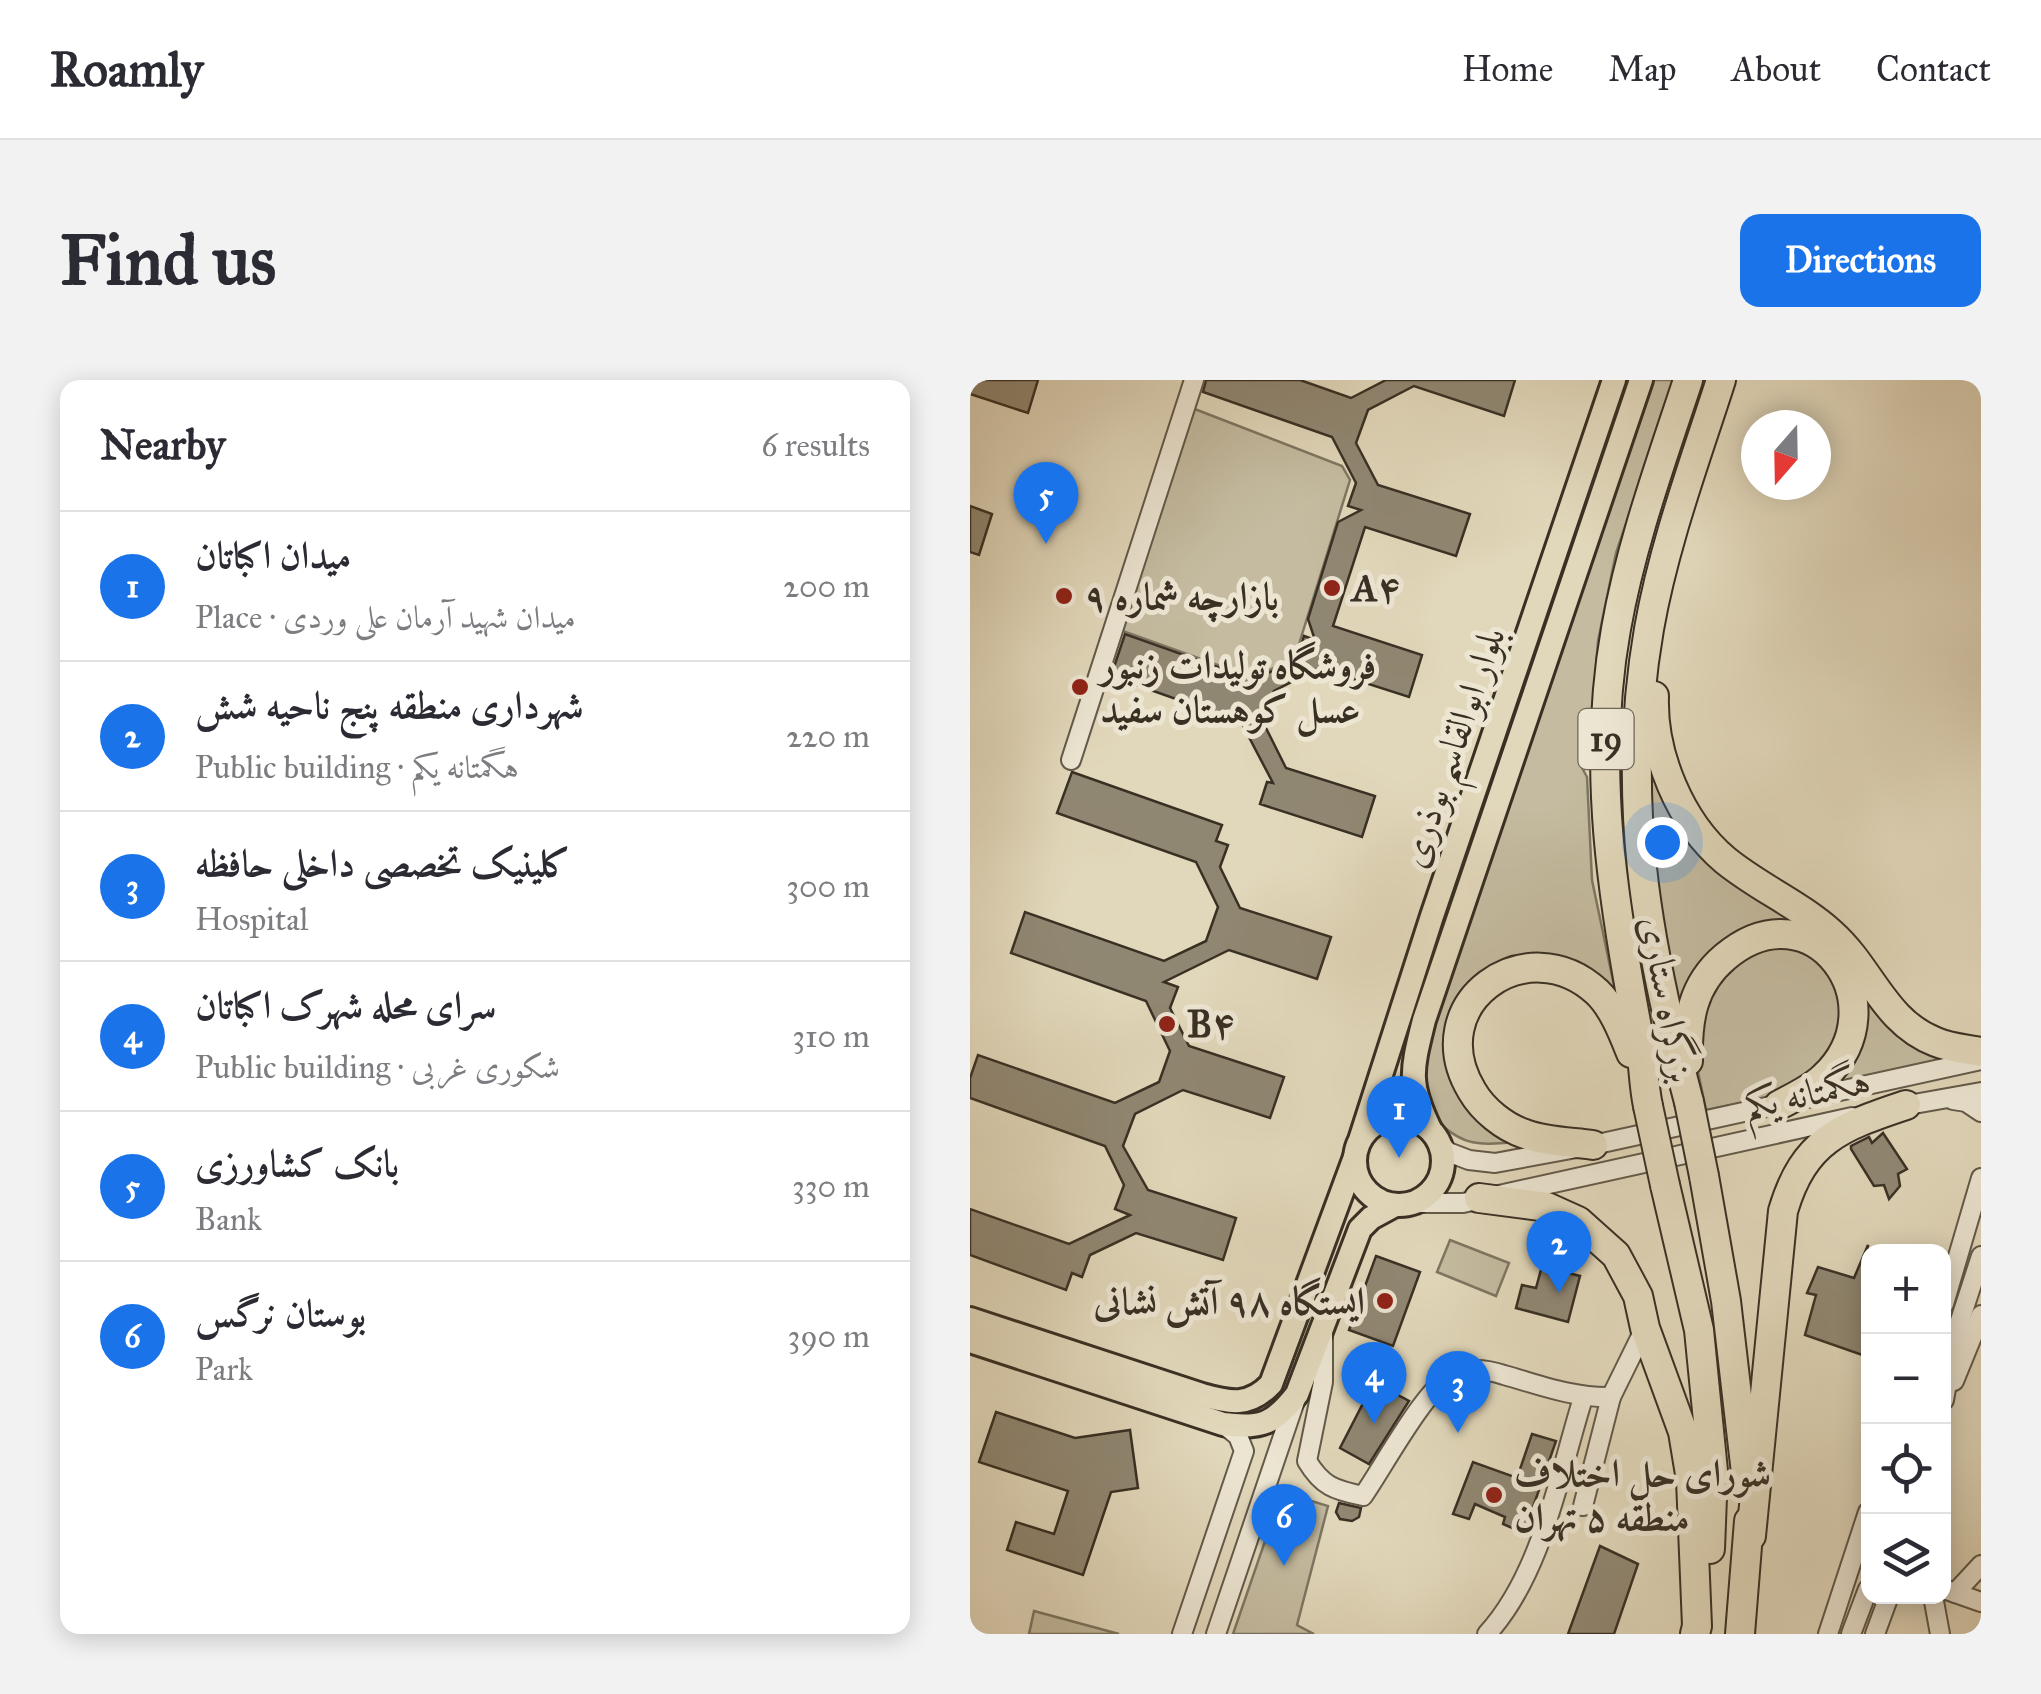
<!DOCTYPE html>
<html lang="en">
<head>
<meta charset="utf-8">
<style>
	:root { --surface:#fff; --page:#f2f2f3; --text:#2b2b33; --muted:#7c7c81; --line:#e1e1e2; --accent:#1a73e8 }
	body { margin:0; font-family:"IM FELL Great Primer",Amiri,serif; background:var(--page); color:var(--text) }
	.controls { position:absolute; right:30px; bottom:30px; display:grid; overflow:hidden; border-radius:20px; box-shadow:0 5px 25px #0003 }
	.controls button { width:90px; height:90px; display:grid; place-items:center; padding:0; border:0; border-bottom:2px solid var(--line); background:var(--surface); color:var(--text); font:50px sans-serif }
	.compass { position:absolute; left:771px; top:30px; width:90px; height:90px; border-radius:50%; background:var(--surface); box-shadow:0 5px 25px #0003; rotate:200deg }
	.you { position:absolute; left:692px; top:462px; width:35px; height:35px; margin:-25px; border:8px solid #fff; border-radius:50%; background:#1a73e8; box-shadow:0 0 0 15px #1a73e833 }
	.badge { display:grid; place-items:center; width:65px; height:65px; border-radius:50%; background:var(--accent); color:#fff; font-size:32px; font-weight:700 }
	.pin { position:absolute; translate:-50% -82px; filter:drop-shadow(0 2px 5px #0008) }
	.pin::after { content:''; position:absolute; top:52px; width:35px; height:30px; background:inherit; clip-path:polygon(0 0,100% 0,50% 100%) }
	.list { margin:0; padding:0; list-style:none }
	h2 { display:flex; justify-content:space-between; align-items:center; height:130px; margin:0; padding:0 40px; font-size:42px }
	h2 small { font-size:32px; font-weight:400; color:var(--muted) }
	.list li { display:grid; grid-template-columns:65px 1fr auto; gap:30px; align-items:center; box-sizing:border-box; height:150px; padding:0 40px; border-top:2px solid var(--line) }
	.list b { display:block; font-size:38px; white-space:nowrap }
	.list p { margin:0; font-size:32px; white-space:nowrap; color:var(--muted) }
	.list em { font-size:32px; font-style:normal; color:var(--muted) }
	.icon { flex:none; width:55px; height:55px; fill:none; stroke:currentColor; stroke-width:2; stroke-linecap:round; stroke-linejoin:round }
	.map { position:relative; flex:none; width:1011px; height:1254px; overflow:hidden; border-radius:20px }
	header { display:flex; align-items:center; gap:60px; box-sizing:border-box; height:140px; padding:0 50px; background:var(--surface); border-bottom:2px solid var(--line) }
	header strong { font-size:48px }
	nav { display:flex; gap:55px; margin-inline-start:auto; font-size:35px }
	.intro { display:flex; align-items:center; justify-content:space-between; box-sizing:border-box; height:240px; padding:0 60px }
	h1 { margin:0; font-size:70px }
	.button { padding:25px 45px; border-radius:20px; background:var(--accent); color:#fff; font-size:35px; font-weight:700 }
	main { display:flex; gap:60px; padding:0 60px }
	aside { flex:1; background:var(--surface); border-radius:20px; box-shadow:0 5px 25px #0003 }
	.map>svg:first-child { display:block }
	.green { fill:#c4bba0; stroke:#7e7662; stroke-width:2.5 }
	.building { fill:#908772; stroke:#393024; stroke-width:2.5 }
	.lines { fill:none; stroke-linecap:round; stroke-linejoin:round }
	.minor-casing { stroke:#635a4a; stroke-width:22 }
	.major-casing { stroke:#393024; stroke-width:28 }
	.highway-casing { stroke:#393024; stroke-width:32 }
	.minor { stroke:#ece5d2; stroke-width:18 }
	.major { stroke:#e1d7ba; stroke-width:22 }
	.highway { stroke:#e1d7ba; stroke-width:28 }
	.highway-bridge-casing { stroke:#393024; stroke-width:32; stroke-linecap:butt }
	.highway-bridge { stroke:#e1d7ba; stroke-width:28 }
	.poi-dot { fill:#8f2418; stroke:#ece5d2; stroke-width:4 }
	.labels { text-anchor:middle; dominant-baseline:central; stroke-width:10; stroke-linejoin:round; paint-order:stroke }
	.shield { fill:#ece5d2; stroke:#6f6658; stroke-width:2.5 }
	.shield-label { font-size:35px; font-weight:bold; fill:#393024 }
	.poi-label { font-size:38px; font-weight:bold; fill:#393024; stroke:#ece5d2; text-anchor:start }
	.street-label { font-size:38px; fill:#393024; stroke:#ece5d2 }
</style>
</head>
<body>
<header>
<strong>Roamly</strong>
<nav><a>Home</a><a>Map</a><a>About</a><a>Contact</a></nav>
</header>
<div class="intro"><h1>Find us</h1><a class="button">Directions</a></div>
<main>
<aside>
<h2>Nearby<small>6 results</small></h2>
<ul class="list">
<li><span class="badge">1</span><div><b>میدان اکباتان</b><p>Place · میدان شهید آرمان علی وردی</p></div><em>200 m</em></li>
<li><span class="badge">2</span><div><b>شهرداری منطقه پنج ناحیه شش</b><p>Public building · هگمتانه یکم</p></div><em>220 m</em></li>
<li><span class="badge">3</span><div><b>کلینیک تخصصی داخلی حافظه</b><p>Hospital</p></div><em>300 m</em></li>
<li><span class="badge">4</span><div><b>سرای محله شهرک اکباتان</b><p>Public building · شکوری غربی</p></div><em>310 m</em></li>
<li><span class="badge">5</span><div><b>بانک کشاورزی</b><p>Bank</p></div><em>330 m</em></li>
<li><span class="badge">6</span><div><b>بوستان نرگس</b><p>Park</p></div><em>390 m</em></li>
</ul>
</aside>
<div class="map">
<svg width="1011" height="1254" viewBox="0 0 1011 1254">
	<rect width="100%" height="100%" fill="#e1d7ba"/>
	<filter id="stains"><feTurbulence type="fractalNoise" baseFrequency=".002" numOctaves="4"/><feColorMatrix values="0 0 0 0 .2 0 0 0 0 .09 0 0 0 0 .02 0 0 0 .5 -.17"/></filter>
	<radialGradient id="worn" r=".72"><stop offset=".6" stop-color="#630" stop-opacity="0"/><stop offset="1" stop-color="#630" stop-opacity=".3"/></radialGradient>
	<!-- green -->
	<g class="green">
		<path d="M 679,0 L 704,0 L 646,173 L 628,261 L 621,351 L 615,354 L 610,384 L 617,397 L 622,500 L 647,620 L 540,585 L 481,660 L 546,762 C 503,766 491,765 459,734 L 452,679 Z"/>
		<path d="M 222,28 L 372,86 L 380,100 L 325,277 L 284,298 L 147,249 Z"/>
		<path d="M 680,298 L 711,431 L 848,547 L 792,550 L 712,640 L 678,510 Z"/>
		<path d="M 790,564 L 848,573 L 876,621 L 868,669 L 819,713 L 736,730 L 723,668 L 739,605 Z"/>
		<path d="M 890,593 L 998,675 L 851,706 Z"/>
		<path d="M 480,860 L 539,883 L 526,916 L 467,892 Z"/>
		<path d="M 312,1112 L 358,1126 L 327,1245 L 344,1254 L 263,1254 Z"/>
		<path d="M 64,1231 L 149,1254 L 59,1254 Z"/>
	</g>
	<!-- building -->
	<g class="building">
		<path d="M 0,0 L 68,0 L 58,33 L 0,14 Z"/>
		<path d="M 236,0 L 330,0 L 381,18 L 416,0 L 545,0 L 534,36 L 444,6 L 398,30 L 386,63 L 408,105 L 500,134 L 486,176 L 395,147 L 363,246 L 452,275 L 439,317 L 349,288 L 304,311 L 293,342 L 316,388 L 405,416 L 392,457 L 290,424 L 297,402 L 303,403 L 271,342 L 141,296 L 155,254 L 284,300 L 327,279 L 334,256 L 345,260 L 338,239 L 368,142 L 391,130 L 378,126 L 386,103 L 362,57 L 233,12 Z"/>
		<path d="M 0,126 L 22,134 L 9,175 L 0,172 Z"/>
		<path d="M 102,392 L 252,445 L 246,461 L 258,465 L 250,487 L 270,528 L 361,557 L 347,599 L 259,570 L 194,602 L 208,607 L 200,628 L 219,666 L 314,697 L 300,738 L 213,710 L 165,734 L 153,766 L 178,810 L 266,838 L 253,880 L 166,853 L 120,875 L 112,897 L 102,893 L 96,910 L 0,875 L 0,829 L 99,864 L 160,835 L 145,829 L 154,805 L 135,766 L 0,718 L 0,698 L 8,675 L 145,723 L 189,702 L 200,671 L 176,621 L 41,573 L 55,532 L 194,581 L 236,561 L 248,527 L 226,482 L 87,433 Z"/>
		<path d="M 913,753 L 937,789 L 928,794 L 930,806 L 919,819 L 914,805 L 904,806 L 881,769 L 881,766 L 899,757 L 902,763 Z"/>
		<path d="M 898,865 L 898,977 L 835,955 L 846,915 L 837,913 L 848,887 L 884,898 Z"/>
		<path d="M 575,875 L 598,881 L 595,892 L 610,896 L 598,942 L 546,928 L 552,905 L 566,908 Z"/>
		<path d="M 406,876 L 450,892 L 423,966 L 379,950 Z"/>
		<path d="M 404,1002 L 439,1021 L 399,1084 L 370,1068 Z"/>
		<path d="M 26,1032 L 105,1058 L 160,1050 L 168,1108 L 141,1112 L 113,1195 L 37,1170 L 46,1142 L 84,1154 L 98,1111 L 9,1082 Z"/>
		<path d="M 562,1054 L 586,1061 L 554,1153 L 533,1144 L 535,1137 L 505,1124 L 499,1139 L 483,1134 L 503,1082 L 547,1098 Z"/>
		<path d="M 369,1123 L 391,1128 L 389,1137 L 382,1141 L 370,1139 L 366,1132 Z"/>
		<path d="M 630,1166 L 668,1184 L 644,1254 L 598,1254 Z"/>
	</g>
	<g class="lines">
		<!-- minor casing -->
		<g class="minor-casing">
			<g id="minor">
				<path d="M 101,380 L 224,0"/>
				<path d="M 983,720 L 996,722 L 1011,732"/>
				<path d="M 927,727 L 1011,712"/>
				<path d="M 468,761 L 478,772 L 499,780 L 525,783 L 623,765 L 1011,680"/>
				<path d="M 442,823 L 493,823 L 882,737"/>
				<path d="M 974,924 L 1011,798"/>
				<path d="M 353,955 L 353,1002 L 337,1081 C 352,1106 364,1110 393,1116 C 412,1089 455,1009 481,996 C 498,987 516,989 534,995 C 570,1005 603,1018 641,1017 L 675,948"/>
				<path d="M 984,1001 L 1011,935"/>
				<path d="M 974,1020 L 986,953 L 1011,876"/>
				<path d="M 613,1126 L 641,1017"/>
				<path d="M 974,1209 L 1011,1222"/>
				<path d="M 985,1213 L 1011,1185"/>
				<path d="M 963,1216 L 970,1254"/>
				<path d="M 212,1254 L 274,1071 L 268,1056 L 253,1044"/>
				<path d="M 246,1254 L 326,1018"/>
				<path d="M 517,1254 C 572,1194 589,1095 613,1018"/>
				<path d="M 858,1254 L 898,1132"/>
				<path d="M 881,1254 L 898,1209"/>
				<path d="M 905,1254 L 919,1216"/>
			</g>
		</g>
		<!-- major casing -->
		<g class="major-casing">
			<g id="major">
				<circle cx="429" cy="781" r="44"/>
				<path d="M 460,749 C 437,702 442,689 454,640 L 671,0"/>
				<path d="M 391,757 L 462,536 L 644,0"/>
				<path d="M 0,939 L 232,1015 C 260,1023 279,1027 301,1004 L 385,777"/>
				<path d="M 0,961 L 253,1044 C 291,1049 304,1044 327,1014 L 390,849 L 401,838 L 425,825"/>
			</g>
		</g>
		<!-- highway casing -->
		<g class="highway-casing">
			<g id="highway">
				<path d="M 684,316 C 682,374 710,442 755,480 C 789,508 829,524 862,554 C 901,589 914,642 966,662 C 980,668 996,669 1011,672"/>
				<path d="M 718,681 C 717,640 722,605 755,577 C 843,503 931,625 854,697 C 842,709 824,717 809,725"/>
				<path d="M 719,722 C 676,561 650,416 679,249 C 694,164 725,81 751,0"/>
				<path d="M 678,726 C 673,703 674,680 669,658 C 643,523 621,387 646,249 C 661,164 691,82 718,0"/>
				<path d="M 623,765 C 601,762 576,762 555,754 C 534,747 513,730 502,711 C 449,623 557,547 627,612 C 643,627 653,653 661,673"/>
				<path d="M 734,796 L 756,921 L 776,1093"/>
				<path d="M 695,805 L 729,950 L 743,1091 L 740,1169"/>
				<path d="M 509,818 L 577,827 L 608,841 L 646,875 L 668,916 L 675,948 L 713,1052 L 721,1100 L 727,1246 L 725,1254"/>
				<path d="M 781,1156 L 813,831 C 834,760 870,747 936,725"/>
				<path d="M 770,1254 L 779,1141"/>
			</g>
		</g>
		<!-- minor -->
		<use href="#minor" class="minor"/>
		<!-- major -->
		<use href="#major" class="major"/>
		<!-- highway -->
		<use href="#highway" class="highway"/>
		<!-- highway-bridge casing -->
		<g class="highway-bridge-casing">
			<g id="highway-bridge">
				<path d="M 719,722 L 734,796"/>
				<path d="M 678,726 L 695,805"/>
			</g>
		</g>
		<!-- highway-bridge -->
		<use href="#highway-bridge" class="highway-bridge"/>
	</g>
	<!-- markers -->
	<g class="poi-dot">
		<circle cx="362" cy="208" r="10"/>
		<circle cx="94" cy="216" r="10"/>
		<circle cx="110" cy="307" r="10"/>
		<circle cx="197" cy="644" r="10"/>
		<circle cx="415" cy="921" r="10"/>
		<circle cx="524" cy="1115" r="10"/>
	</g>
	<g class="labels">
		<!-- shield labels -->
		<rect class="shield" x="608.5" y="329" width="55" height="60" rx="8"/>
		<g class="shield-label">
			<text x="636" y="359">19</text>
		</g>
		<!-- poi labels -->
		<g class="poi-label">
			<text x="382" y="208">A۴</text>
			<text x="114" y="216">بازارچه شماره ۹</text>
			<text x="130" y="285">فروشگاه تولیدات زنبور<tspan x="130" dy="44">عسل کوهستان سفید</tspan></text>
			<text x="217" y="644">B۴</text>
			<text x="395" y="921" text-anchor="end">ایستگاه ۹۸ آتش نشانی</text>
			<text x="544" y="1093">شورای حل اختلاف<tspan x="544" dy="44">منطقه ۵ تهران</tspan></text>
		</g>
		<!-- street labels -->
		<g class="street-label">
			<text transform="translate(482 367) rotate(-71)">بلوار ابوالقاسم بوذری</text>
			<text transform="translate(698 619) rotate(80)">بزرگراه ستاری</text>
			<text transform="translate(837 713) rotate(-12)">هگمتانه یکم</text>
		</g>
	</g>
	<rect width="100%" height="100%" filter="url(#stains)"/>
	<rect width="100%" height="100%" fill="url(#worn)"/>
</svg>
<div class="controls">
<button>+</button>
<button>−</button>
<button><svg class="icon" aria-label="locate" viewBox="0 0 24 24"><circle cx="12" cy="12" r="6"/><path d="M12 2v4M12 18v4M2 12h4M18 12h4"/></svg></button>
<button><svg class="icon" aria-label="layers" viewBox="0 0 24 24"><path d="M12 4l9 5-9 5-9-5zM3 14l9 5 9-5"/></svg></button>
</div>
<svg class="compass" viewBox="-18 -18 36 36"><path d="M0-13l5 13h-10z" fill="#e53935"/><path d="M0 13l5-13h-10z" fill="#7c7c81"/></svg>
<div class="you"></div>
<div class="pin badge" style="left:429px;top:778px">1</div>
<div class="pin badge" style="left:589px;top:913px">2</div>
<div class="pin badge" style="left:488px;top:1053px">3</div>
<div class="pin badge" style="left:404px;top:1044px">4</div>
<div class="pin badge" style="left:76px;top:164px">5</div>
<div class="pin badge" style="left:314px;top:1186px">6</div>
</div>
</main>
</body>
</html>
